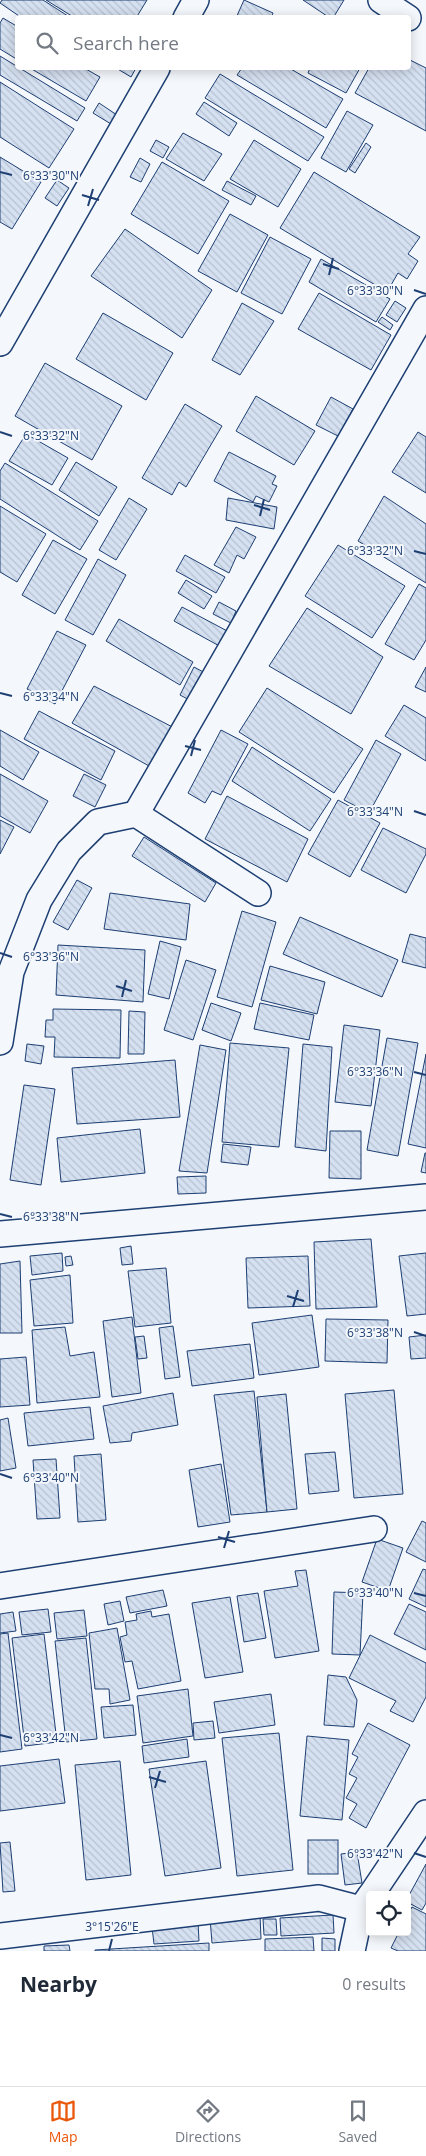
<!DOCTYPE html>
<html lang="en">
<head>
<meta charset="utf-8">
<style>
	:root { --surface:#fff; --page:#f6f6f7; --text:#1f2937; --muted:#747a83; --line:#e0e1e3; --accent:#ea580c }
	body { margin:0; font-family:"Open Sans",sans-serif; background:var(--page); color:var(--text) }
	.controls { position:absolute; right:15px; bottom:15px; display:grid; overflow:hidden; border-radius:5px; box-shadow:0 2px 12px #0003 }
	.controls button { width:45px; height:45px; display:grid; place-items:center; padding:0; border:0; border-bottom:1px solid var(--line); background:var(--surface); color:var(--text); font:25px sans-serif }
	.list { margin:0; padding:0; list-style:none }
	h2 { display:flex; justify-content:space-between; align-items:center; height:65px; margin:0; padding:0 20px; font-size:21px }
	h2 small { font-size:16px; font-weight:400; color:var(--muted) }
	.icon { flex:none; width:28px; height:28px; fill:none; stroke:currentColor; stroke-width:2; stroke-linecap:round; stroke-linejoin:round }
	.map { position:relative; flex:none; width:426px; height:1951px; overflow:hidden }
	.search { position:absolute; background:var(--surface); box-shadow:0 2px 12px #0003; left:15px; right:15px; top:15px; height:55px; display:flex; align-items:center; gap:12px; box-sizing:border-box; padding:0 18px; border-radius:5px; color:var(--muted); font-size:19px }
	.sheet { height:135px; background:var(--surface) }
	nav { display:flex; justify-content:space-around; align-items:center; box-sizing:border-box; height:70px; border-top:1px solid var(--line); background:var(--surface); font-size:14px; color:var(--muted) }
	nav a { display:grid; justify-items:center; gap:2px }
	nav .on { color:var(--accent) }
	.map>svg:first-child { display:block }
	.building { fill:url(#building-back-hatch); stroke:#1d3f73 }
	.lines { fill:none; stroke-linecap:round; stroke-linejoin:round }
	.street-casing { stroke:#1d3f73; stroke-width:28 }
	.street { stroke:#f4f7fb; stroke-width:25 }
	.ticks { fill:none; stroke:#1d3f73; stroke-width:2 }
	.ticks-label { font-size:12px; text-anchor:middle; fill:#1d3f73; stroke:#f4f7fb; stroke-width:4; stroke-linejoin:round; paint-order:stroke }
</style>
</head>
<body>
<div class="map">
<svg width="426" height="1951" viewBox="0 0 426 1951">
	<defs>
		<pattern id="building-back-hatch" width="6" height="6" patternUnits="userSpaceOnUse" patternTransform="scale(1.25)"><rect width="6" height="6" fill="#d5e0f0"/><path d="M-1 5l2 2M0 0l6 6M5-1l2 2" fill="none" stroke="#b6c1d1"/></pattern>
	</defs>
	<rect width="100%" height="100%" fill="#f4f7fb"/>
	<!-- building -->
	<g class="building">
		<path d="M 2,0 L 43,0 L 71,18 L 22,18 L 0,3 Z"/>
		<path d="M 46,0 L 147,0 L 136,18 L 75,18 Z"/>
		<path d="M 244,0 L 273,13 L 271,18 L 236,18 Z"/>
		<path d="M 303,0 L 344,0 L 333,18 L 330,18 Z"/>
		<path d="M 3,18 L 18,27 L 18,60 L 0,49 L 0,23 Z"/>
		<path d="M 0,56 L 85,108 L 77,121 L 0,75 Z"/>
		<path d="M 408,59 L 426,68 L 426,131 L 355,93 L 369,68 L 408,68 Z"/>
		<path d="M 30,68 L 84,68 L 100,77 L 86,101 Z"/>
		<path d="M 116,68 L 136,68 L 131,77 Z"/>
		<path d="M 242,68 L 289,68 L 343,99 L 326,128 L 237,75 Z"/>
		<path d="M 310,68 L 360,68 L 346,93 L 308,73 Z"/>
		<path d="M 220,74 L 324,137 L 308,161 L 205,98 Z"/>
		<path d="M 0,82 L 74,129 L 49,168 L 0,137 Z"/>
		<path d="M 204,102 L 237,123 L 229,136 L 196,114 Z"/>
		<path d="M 99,103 L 117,115 L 111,124 L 93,113 Z"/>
		<path d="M 347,111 L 373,125 L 346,172 L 321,158 Z"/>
		<path d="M 183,133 L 222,154 L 204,181 L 166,159 Z"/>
		<path d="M 156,140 L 169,147 L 163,158 L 150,151 Z"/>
		<path d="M 254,140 L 301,169 L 278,207 L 230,179 Z"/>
		<path d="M 366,143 L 371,147 L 355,173 L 349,169 Z"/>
		<path d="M 0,157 L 41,182 L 12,229 L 0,222 Z"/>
		<path d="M 140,158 L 150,164 L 141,182 L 130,177 Z"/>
		<path d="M 162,162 L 229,201 L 198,254 L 131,214 Z"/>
		<path d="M 314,172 L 420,237 L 408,254 L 418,261 L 407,279 L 398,273 L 387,292 L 280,228 Z"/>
		<path d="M 57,180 L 69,188 L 57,206 L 45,198 Z"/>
		<path d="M 227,181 L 256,196 L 251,205 L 222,190 Z"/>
		<path d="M 230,214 L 268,235 L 237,292 L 198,271 Z"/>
		<path d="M 125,229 L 212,290 L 182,338 L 91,276 Z"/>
		<path d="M 270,237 L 311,259 L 282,314 L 241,293 Z"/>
		<path d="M 321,259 L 390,299 L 376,322 L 309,282 Z"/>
		<path d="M 319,293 L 391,335 L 371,370 L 298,329 Z"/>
		<path d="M 395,301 L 406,308 L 397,322 L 386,315 Z"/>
		<path d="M 242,303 L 274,321 L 240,375 L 212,360 Z"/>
		<path d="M 103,313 L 173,353 L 146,400 L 76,359 Z"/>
		<path d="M 382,317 L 393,325 L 390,330 L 378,322 Z"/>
		<path d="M 45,363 L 122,406 L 92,460 L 15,416 Z"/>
		<path d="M 256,396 L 315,431 L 294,465 L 236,431 Z"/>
		<path d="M 331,397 L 353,409 L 338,436 L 316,425 Z"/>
		<path d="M 185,404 L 222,426 L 186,487 L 179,482 L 172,495 L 142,478 Z"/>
		<path d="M 418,432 L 426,437 L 426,493 L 392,472 Z"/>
		<path d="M 26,434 L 68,458 L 52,485 L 9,461 Z"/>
		<path d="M 229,452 L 276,476 L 272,484 L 277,486 L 269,502 L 256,496 L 253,502 L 214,481 Z"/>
		<path d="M 76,462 L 117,487 L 99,516 L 59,490 Z"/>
		<path d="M 5,463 L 98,521 L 80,550 L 0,499 L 0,471 Z"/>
		<path d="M 384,496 L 426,524 L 426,583 L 358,541 Z"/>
		<path d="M 129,498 L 147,509 L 116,560 L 99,550 Z"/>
		<path d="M 228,498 L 277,507 L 274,529 L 226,520 Z"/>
		<path d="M 0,506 L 46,534 L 17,582 L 0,572 Z"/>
		<path d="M 236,527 L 256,537 L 244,559 L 237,555 L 229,573 L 214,565 Z"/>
		<path d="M 53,540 L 87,559 L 55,614 L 22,595 Z"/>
		<path d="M 338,545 L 405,586 L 372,638 L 305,596 Z"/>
		<path d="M 185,555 L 225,577 L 216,593 L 176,571 Z"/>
		<path d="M 98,559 L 126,575 L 93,635 L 65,620 Z"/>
		<path d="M 186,580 L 212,596 L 204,609 L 178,593 Z"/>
		<path d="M 419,584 L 426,588 L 426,640 L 414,660 L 385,644 Z"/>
		<path d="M 219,602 L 236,611 L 231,623 L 213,614 Z"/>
		<path d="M 182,607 L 231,633 L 223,648 L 174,621 Z"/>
		<path d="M 307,608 L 383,657 L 351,714 L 269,666 Z"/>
		<path d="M 119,619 L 193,662 L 180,685 L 106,641 Z"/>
		<path d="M 57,631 L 86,645 L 55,704 L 27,689 Z"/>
		<path d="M 194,667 L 209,675 L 195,703 L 180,695 Z"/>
		<path d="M 426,667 L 426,692 L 415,687 Z"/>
		<path d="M 94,686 L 180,731 L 158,771 L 72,723 Z"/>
		<path d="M 267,688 L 363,749 L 334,793 L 239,732 Z"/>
		<path d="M 404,705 L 426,718 L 426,761 L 385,736 Z"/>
		<path d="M 39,711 L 115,751 L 101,780 L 24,739 Z"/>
		<path d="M 0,730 L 39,752 L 23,780 L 0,766 Z"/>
		<path d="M 221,730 L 248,744 L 221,795 L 212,791 L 205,803 L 188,793 Z"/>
		<path d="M 376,740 L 401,754 L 369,813 L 344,800 Z"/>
		<path d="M 252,747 L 331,799 L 310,831 L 232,781 Z"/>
		<path d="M 0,774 L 48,801 L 30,833 L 0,816 Z"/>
		<path d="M 84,774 L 106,785 L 95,807 L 73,796 Z"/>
		<path d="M 227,796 L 308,839 L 287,882 L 205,839 Z"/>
		<path d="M 338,800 L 380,823 L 350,877 L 308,854 Z"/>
		<path d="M 0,820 L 14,827 L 0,854 Z"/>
		<path d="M 383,828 L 426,849 L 426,854 L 406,893 L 361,870 Z"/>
		<path d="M 144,837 L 216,883 L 205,902 L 132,856 Z"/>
		<path d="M 77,880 L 92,888 L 68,930 L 53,922 Z"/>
		<path d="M 110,893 L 190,904 L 186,940 L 104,929 Z"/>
		<path d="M 242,911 L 276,922 L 252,1007 L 217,997 Z"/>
		<path d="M 300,917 L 398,960 L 382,997 L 283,954 Z"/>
		<path d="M 410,934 L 426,938 L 426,968 L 402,962 Z"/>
		<path d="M 160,941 L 181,947 L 169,999 L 148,994 Z"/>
		<path d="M 58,945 L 145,950 L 143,1002 L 56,995 Z"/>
		<path d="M 186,960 L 216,970 L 193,1040 L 164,1030 Z"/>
		<path d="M 270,966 L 325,982 L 317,1014 L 261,1000 Z"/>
		<path d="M 211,1003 L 241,1013 L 231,1041 L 202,1030 Z"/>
		<path d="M 260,1003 L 314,1015 L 309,1040 L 254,1029 Z"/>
		<path d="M 53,1009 L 121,1010 L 120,1058 L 54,1057 L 55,1037 L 45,1037 L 46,1020 L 53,1020 Z"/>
		<path d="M 129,1011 L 145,1012 L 144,1054 L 128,1054 Z"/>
		<path d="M 344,1025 L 380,1030 L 371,1106 L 335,1102 Z"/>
		<path d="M 387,1038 L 418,1043 L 398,1156 L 367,1150 Z"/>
		<path d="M 230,1043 L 289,1048 L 279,1147 L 222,1142 Z"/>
		<path d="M 27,1044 L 44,1046 L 41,1064 L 25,1061 Z"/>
		<path d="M 303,1044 L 332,1047 L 326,1151 L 295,1147 Z"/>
		<path d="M 200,1045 L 226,1050 L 207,1173 L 179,1171 Z"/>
		<path d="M 426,1054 L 426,1148 L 408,1144 Z"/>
		<path d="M 175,1060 L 180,1117 L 77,1124 L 72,1068 Z"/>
		<path d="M 24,1085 L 55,1089 L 41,1185 L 10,1180 Z"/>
		<path d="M 140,1129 L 145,1173 L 61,1182 L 57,1138 Z"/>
		<path d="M 330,1131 L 361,1131 L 361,1179 L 329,1178 Z"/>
		<path d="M 223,1144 L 251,1147 L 248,1165 L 221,1162 Z"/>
		<path d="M 425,1153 L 426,1153 L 426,1173 L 421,1172 Z"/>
		<path d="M 206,1176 L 206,1193 L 178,1194 L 177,1177 Z"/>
		<path d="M 371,1239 L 377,1307 L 316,1309 L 314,1242 Z"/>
		<path d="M 131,1246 L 133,1264 L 122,1265 L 120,1248 Z"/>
		<path d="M 62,1253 L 63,1271 L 32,1275 L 30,1256 Z"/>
		<path d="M 426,1253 L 426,1314 L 407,1316 L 399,1256 Z"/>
		<path d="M 71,1256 L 73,1265 L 66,1266 L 65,1257 Z"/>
		<path d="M 308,1256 L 310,1306 L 248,1308 L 246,1258 Z"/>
		<path d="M 20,1261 L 22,1333 L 0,1333 L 0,1264 Z"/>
		<path d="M 166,1268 L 171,1323 L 135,1327 L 128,1271 Z"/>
		<path d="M 70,1275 L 73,1323 L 34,1326 L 30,1280 Z"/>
		<path d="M 312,1315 L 319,1367 L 259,1375 L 252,1323 Z"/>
		<path d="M 132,1317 L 141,1393 L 112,1397 L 103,1321 Z"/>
		<path d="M 326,1319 L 388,1320 L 387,1363 L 325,1361 Z"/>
		<path d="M 173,1326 L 180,1377 L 165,1379 L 159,1328 Z"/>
		<path d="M 65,1327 L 70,1356 L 94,1352 L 100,1397 L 37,1403 L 32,1330 Z"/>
		<path d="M 426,1335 L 426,1358 L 411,1359 L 409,1337 Z"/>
		<path d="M 144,1336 L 147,1358 L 138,1359 L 135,1337 Z"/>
		<path d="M 250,1344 L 254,1378 L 192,1386 L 187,1351 Z"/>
		<path d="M 26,1357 L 30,1405 L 0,1407 L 0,1359 Z"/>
		<path d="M 394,1390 L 403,1494 L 354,1498 L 345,1394 Z"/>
		<path d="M 254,1391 L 267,1512 L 231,1515 L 214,1395 Z"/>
		<path d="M 173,1393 L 178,1425 L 132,1433 L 131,1441 L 110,1443 L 103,1406 Z"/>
		<path d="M 286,1394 L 297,1509 L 267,1512 L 257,1397 Z"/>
		<path d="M 90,1407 L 94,1439 L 28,1446 L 24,1413 Z"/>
		<path d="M 8,1418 L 16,1468 L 0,1471 L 0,1420 Z"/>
		<path d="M 335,1452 L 339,1491 L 309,1494 L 305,1454 Z"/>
		<path d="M 101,1454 L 106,1520 L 78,1522 L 74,1456 Z"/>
		<path d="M 56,1459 L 60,1518 L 37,1519 L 33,1460 Z"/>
		<path d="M 221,1464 L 230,1522 L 198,1527 L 189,1470 Z"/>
		<path d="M 422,1521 L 426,1523 L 426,1562 L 406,1552 Z"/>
		<path d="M 377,1539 L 403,1548 L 388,1591 L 362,1582 Z"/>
		<path d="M 423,1569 L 426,1570 L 426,1607 L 409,1599 Z"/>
		<path d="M 306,1570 L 319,1651 L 275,1658 L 264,1591 L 298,1586 L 295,1571 Z"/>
		<path d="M 163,1590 L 167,1606 L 130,1613 L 126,1597 Z"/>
		<path d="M 334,1592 L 363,1593 L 360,1655 L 332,1654 Z"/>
		<path d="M 258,1593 L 266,1638 L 244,1642 L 237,1596 Z"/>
		<path d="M 230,1597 L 243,1672 L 205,1678 L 192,1603 Z"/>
		<path d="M 120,1601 L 124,1621 L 108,1625 L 104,1604 Z"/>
		<path d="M 409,1604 L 426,1612 L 426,1650 L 394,1634 Z"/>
		<path d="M 48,1609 L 51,1632 L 22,1635 L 19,1612 Z"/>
		<path d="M 84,1610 L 87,1636 L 57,1639 L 54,1613 Z"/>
		<path d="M 151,1611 L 152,1617 L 169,1614 L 181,1681 L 138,1689 L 132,1661 L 125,1662 L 120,1637 L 127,1635 L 125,1622 L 137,1620 L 136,1614 Z"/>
		<path d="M 13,1612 L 16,1631 L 0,1633 L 0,1614 Z"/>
		<path d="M 117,1628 L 130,1700 L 110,1704 L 109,1689 L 95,1689 L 89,1633 Z"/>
		<path d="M 8,1633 L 22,1749 L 0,1752 L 0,1634 Z"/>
		<path d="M 44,1634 L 57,1742 L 25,1746 L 12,1638 Z"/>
		<path d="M 370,1635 L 426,1663 L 426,1697 L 413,1722 L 390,1711 L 396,1701 L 349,1678 Z"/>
		<path d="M 86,1638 L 97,1739 L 66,1742 L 55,1641 Z"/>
		<path d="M 328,1675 L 346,1677 L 357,1700 L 354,1727 L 324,1725 Z"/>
		<path d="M 188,1689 L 193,1736 L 143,1743 L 137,1696 Z"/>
		<path d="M 271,1694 L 275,1725 L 219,1733 L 214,1702 Z"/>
		<path d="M 133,1705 L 136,1735 L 104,1738 L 101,1707 Z"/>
		<path d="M 213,1721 L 215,1738 L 194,1740 L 193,1723 Z"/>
		<path d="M 368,1723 L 410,1745 L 366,1828 L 349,1818 L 357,1804 L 346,1798 L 357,1778 L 349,1774 L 358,1757 L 352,1754 Z"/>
		<path d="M 279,1733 L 293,1870 L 237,1876 L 222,1738 Z"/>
		<path d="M 307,1736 L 349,1740 L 342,1820 L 300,1816 Z"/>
		<path d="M 187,1739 L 189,1757 L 144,1763 L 142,1746 Z"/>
		<path d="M 59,1759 L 65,1803 L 0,1811 L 0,1766 Z"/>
		<path d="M 120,1761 L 131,1875 L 86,1880 L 75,1765 Z"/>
		<path d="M 206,1761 L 221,1868 L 165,1876 L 149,1769 Z"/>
		<rect x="308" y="1840" width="30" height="34"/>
		<path d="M 10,1842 L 15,1891 L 3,1892 L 0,1843 Z"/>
		<path d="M 357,1852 L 362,1883 L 345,1885 L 341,1854 Z"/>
		<path d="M 426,1864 L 426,1903 L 422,1910 L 407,1902 L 407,1899 Z"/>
		<path d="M 412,1907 L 426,1914 L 426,1951 L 398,1951 L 391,1948 L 399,1932 L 407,1932 L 407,1916 Z"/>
		<path d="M 260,1915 L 261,1939 L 212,1943 L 210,1918 Z"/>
		<path d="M 333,1915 L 334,1933 L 281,1936 L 280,1918 Z"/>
		<path d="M 263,1919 L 276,1919 L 277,1935 L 264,1935 Z"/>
		<path d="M 198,1922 L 199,1941 L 154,1944 L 152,1927 Z"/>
		<path d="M 313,1937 L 314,1951 L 265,1951 L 265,1939 Z"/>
		<path d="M 322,1938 L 335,1939 L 335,1951 L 322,1951 Z"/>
		<path d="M 209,1943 L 209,1951 L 95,1951 L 95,1950 Z"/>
		<path d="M 69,1945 L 70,1951 L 44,1951 L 44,1946 Z"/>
	</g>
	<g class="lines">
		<!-- street casing -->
		<g class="street-casing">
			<g id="street">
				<path d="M 381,0 L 408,18"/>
				<path d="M 186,18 L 196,0"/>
				<path d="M 0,343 L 157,68"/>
				<path d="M 136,814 L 426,309"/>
				<path d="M 0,1042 L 11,972 L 39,900 L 69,851 L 98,822 L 136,814 L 258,893"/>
				<path d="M 0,1234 L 426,1197"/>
				<path d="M 0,1586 L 374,1529"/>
				<path d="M 371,1895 L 426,1813"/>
				<path d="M 0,1936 L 319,1898 L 361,1909"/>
				<path d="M 352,1951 L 361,1909 L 370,1896"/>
			</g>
		</g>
		<!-- street -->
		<use href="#street" class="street"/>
	</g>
	<!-- ticks -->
	<path class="ticks" d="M 0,172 L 12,175M 82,195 L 99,200M 88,206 L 93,189M 323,264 L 339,269M 329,275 L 333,258M 414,290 L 426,294M 0,432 L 12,436M 254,505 L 270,510M 260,516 L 264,499M 414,551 L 426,554M 0,693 L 12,696M 185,746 L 201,750M 191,756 L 195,740M 414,811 L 426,815M 0,953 L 12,957M 116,986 L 132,991M 122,997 L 126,980M 414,1072 L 426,1075M 0,1214 L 12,1217M 287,1296 L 304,1301M 293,1307 L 298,1290M 414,1332 L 426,1336M 0,1474 L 12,1478M 218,1537 L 235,1542M 224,1548 L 229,1531M 414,1593 L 426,1596M 0,1735 L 12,1738M 149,1777 L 166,1782M 155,1788 L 160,1771M 414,1853 L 426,1857M 109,1951 L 112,1939"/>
	<g class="ticks-label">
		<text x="51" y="180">6°33'30"N</text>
		<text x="375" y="295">6°33'30"N</text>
		<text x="51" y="440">6°33'32"N</text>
		<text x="375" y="555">6°33'32"N</text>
		<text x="51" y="701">6°33'34"N</text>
		<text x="375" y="816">6°33'34"N</text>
		<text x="51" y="961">6°33'36"N</text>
		<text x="375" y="1076">6°33'36"N</text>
		<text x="51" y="1221">6°33'38"N</text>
		<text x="375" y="1337">6°33'38"N</text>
		<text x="51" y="1482">6°33'40"N</text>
		<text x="375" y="1597">6°33'40"N</text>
		<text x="51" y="1742">6°33'42"N</text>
		<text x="375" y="1858">6°33'42"N</text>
		<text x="112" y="1931">3°15'26"E</text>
	</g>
</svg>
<div class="controls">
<button><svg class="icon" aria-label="locate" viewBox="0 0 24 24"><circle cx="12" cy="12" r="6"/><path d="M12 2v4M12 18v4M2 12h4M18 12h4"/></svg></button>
</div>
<div class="search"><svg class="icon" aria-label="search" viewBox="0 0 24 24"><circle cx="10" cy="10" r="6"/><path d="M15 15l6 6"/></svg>Search here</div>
</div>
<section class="sheet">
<h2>Nearby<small>0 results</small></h2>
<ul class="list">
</ul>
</section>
<nav>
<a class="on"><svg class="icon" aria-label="map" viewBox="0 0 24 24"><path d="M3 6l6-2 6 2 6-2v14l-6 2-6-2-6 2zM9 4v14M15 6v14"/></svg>Map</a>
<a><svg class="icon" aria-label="directions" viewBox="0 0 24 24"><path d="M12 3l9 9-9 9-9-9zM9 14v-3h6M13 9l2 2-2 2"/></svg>Directions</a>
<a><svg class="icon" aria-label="saved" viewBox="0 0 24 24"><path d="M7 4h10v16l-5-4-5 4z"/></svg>Saved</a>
</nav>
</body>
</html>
